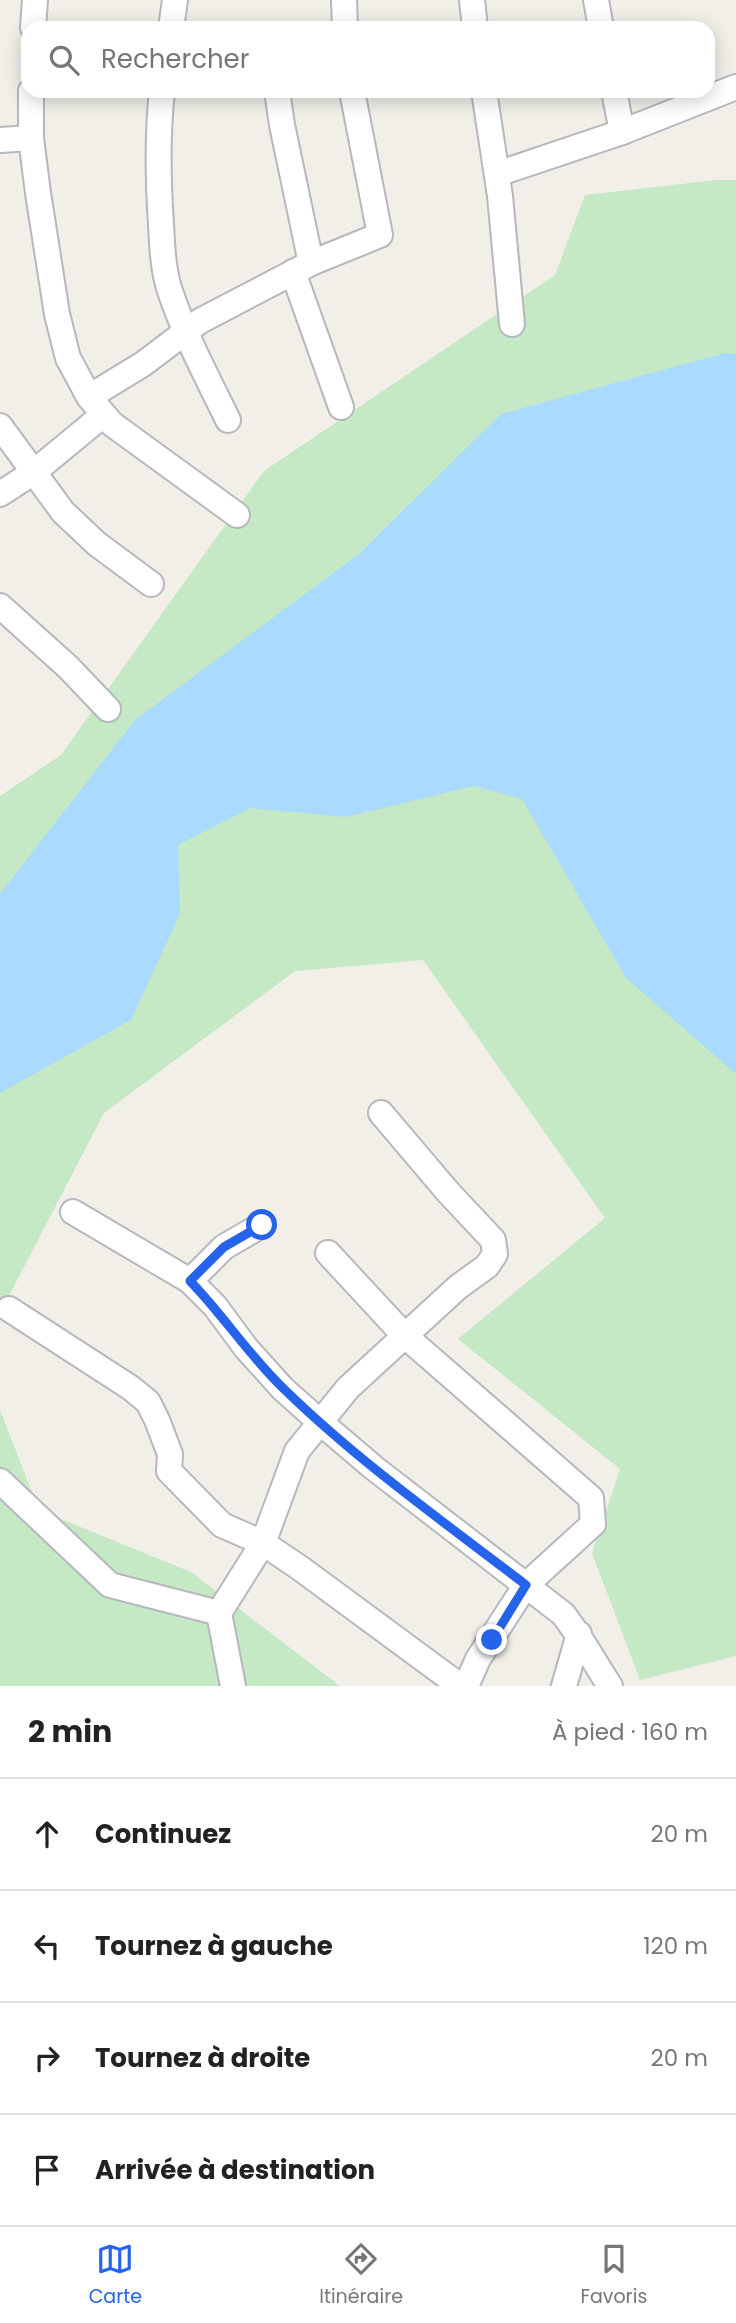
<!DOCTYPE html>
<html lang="fr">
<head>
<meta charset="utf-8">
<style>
	:root { --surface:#fff; --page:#f2f2f2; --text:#222; --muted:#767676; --line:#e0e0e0; --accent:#2563eb }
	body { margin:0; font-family:Poppins,sans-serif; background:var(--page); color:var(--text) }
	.stop { position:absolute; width:21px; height:21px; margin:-16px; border:5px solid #2563eb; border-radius:50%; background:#fff }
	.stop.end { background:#2563eb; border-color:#fff; box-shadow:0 2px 7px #0008 }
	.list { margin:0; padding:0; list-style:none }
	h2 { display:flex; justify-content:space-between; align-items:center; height:91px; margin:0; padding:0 28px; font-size:30px }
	h2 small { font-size:23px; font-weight:400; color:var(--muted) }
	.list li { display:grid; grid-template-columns:46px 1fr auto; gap:21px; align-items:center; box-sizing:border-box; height:112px; padding:0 28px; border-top:2px solid var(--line) }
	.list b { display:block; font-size:26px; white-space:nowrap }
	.list em { font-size:23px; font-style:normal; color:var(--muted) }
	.icon { flex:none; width:38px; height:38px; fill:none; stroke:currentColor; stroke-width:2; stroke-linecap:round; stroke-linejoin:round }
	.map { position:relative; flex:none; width:736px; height:1686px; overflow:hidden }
	.search { position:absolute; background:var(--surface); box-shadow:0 4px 18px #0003; left:21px; right:21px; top:21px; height:77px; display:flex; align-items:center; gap:18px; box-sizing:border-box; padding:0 24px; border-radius:21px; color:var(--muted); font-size:26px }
	.sheet { height:539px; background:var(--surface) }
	nav { display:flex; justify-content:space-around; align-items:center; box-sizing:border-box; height:98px; border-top:2px solid var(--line); background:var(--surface); font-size:19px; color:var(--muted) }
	nav a { display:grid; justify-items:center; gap:4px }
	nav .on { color:var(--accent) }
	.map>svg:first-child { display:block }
	.green { fill:#c5e8c5 }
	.water { fill:#aadaff }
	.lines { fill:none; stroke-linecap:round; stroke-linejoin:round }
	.minor-casing { stroke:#b5b8bc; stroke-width:28 }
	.minor { stroke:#fff; stroke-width:24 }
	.route { stroke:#2563eb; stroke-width:9 }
</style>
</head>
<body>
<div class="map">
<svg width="736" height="1686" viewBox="0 0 736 1686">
	<rect width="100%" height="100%" fill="#f1efe8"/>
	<!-- green -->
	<g class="green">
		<path d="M 716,180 L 736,180 L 736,1656 L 640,1680 L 592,1553 L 620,1469 L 458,1339 L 605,1218 L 423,960 L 295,971 L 104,1113 L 0,1313 L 0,796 L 61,755 L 264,471 L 555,275 L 585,195 Z"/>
		<path d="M 0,1410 L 39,1510 L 191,1572 L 340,1686 L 0,1686 Z"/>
	</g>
	<!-- water -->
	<path class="water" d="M 725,353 L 736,354 L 736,1074 L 626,978 L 522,799 L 474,786 L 346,817 L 250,808 L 178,845 L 180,914 L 131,1020 L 0,1093 L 0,894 L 135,720 L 359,554 L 501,414 Z"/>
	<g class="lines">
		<!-- minor casing -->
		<g class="minor-casing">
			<g id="minor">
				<path d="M 344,0 L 345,28"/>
				<path d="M 472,0 L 475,28"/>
				<path d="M 596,0 L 601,28"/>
				<path d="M 33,28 L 35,0"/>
				<path d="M 171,28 L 175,0"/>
				<path d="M 31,91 L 31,138 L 38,193 L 57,314 L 68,358 L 89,397 L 112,424 L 237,515"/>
				<path d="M 162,91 C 157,136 158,180 161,224 C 162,245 163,268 169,288 C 184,334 207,377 228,420"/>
				<path d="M 277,91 L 282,125 L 311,263"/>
				<path d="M 484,91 L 500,196 L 512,324"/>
				<path d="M 614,91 L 622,132"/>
				<path d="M 0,140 L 31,138"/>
				<path d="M 497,174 L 622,132 L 736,87"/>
				<path d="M 293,272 L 341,407"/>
				<path d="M 89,397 L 143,364 L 200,321 L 311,263 L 380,235 L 352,91"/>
				<path d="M 0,426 L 63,512 L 97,544 L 151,584"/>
				<path d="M 0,494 L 34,472 L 103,415"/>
				<path d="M 0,606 L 68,667 L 108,709"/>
				<path d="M 73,1212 L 190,1281 L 215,1306 L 246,1348 L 283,1389 L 320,1422 L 374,1468 L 563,1614 C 581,1637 594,1662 610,1686"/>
				<path d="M 328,1253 L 404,1335 L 591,1498 L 593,1524 L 526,1585 L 478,1659 L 466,1686"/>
				<path d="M 190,1281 L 224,1247 L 262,1225"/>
				<path d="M 9,1309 L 131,1388 L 148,1402 L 157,1420 L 170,1454 L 169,1471 L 222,1525 L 263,1543 L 300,1568 L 460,1686"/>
				<path d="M 0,1481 L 110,1585 L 219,1613"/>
				<path d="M 233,1686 L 219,1613 L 263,1543 L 297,1451 L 348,1388 L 458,1287 L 487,1266 L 495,1254 L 493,1240 L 448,1192 L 381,1113"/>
				<path d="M 564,1686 L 579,1634"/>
			</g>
		</g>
		<!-- minor -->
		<use href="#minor" class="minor"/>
	</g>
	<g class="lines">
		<!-- route -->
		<path class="route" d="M 262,1225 L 224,1247 L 190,1281 C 224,1316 250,1357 285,1390 C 359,1462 444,1522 526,1585 L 492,1640"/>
	</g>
</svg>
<div class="stop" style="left:262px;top:1225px"></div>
<div class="stop end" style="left:492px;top:1640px"></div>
<div class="search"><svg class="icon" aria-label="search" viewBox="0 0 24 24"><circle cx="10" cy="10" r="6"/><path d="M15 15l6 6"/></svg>Rechercher</div>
</div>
<section class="sheet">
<h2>2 min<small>À pied · 160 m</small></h2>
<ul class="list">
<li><svg class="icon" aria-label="ahead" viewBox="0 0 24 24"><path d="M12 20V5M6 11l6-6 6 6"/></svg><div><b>Continuez</b></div><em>20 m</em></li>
<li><svg class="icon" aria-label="left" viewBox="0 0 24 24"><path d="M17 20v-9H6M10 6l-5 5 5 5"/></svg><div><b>Tournez à gauche</b></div><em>120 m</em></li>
<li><svg class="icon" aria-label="right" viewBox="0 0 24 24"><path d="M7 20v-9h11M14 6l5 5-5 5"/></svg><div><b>Tournez à droite</b></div><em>20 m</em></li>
<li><svg class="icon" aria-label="arrive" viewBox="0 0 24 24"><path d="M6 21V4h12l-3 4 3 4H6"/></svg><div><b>Arrivée à destination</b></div></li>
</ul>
</section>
<nav>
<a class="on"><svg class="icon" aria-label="map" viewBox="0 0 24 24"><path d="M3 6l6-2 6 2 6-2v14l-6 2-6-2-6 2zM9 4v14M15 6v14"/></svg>Carte</a>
<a><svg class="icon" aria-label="directions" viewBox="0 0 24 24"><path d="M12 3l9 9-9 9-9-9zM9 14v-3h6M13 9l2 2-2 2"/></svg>Itinéraire</a>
<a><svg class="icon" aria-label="saved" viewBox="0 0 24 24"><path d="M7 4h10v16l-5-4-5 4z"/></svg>Favoris</a>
</nav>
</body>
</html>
